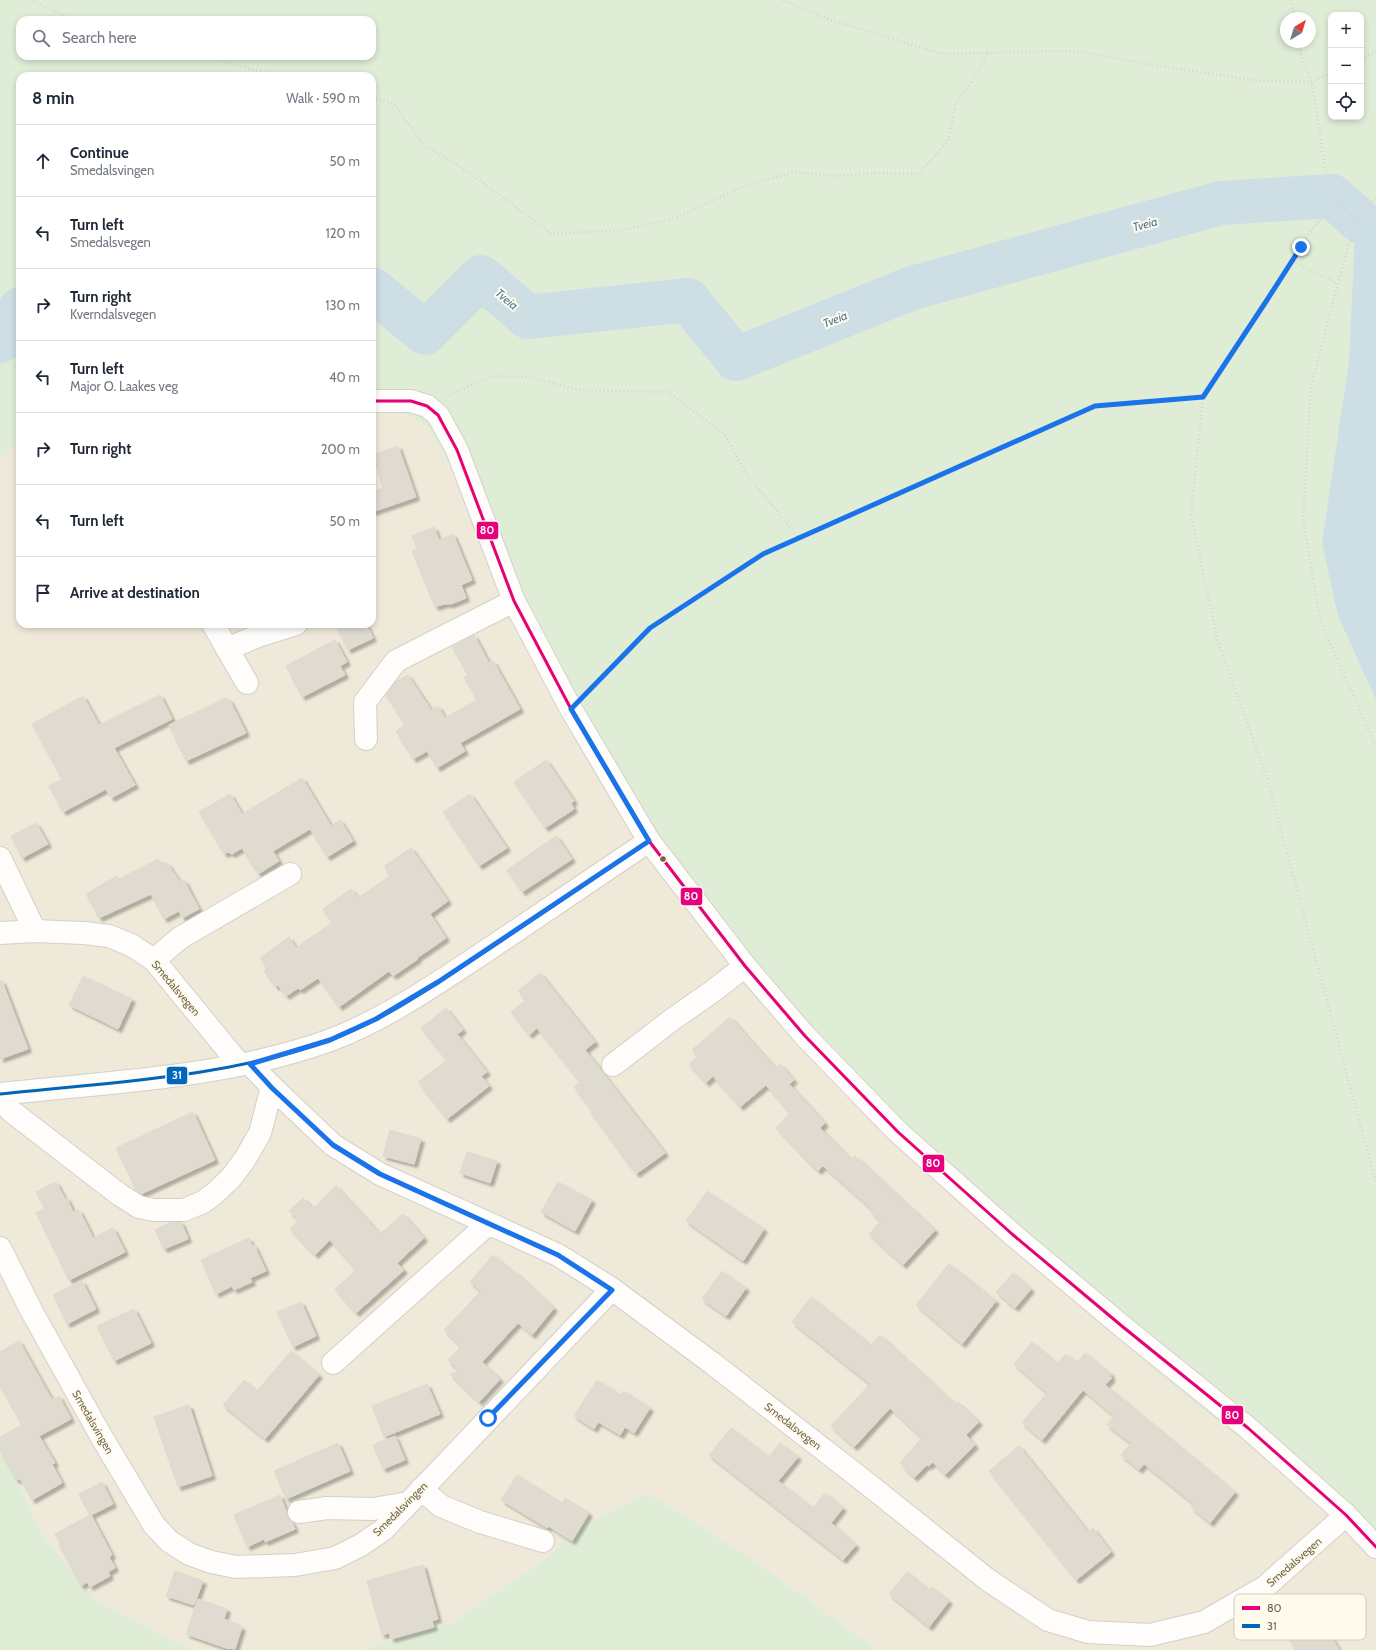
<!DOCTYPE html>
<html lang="en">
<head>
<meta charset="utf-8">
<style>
	:root { --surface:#fff; --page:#f2f2f3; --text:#1f2937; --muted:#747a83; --line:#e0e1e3 }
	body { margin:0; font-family:Cabin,sans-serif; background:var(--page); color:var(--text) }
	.controls { position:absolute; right:12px; top:12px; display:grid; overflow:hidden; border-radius:8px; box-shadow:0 2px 6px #0003 }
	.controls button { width:36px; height:36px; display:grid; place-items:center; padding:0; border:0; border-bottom:1px solid var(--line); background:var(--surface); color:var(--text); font:20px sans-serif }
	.compass { position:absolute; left:1280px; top:12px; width:36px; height:36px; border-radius:50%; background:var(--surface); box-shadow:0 2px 6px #0003; rotate:38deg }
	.stop { position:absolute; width:12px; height:12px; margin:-9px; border:3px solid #1a73e8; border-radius:50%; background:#fff }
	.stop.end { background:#1a73e8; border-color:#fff; box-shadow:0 1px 4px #0008 }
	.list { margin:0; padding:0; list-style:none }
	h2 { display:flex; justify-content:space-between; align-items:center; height:52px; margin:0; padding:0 16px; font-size:17px }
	h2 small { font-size:13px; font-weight:400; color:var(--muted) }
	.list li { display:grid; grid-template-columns:26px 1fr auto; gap:12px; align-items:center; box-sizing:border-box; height:72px; padding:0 16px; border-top:1px solid var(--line) }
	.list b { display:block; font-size:15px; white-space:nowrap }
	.list p { margin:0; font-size:13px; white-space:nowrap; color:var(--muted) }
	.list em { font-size:13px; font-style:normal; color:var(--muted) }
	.icon { flex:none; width:22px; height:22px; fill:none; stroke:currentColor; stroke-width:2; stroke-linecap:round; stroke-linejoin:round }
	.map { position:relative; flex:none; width:1376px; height:1650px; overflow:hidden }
	.search { position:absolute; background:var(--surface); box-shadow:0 2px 6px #0003; left:16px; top:16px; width:360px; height:44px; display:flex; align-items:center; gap:10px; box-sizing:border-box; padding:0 14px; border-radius:12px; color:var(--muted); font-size:15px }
	.panel { position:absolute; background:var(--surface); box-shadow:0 2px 6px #0003; left:16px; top:72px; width:360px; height:556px; border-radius:12px }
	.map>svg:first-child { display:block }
	.residential { fill:#efe9d9 }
	.green { fill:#dfedd7; fill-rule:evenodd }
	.water { fill:#cedee5 }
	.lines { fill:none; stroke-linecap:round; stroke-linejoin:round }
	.river { stroke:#cedee5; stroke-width:44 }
	.building { fill:#e0dbd1; stroke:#dfd9ce; filter:url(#shadow) }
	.minor-casing { stroke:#d3d0c7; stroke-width:24 }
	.path { stroke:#d7d3cb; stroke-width:2.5; stroke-dasharray:1 3; stroke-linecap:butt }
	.minor { stroke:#fefdfc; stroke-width:22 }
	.bus-1-casing { stroke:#fefbed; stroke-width:6 }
	.bus-2-casing { stroke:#fefbed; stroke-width:6 }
	.bus-1 { stroke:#e5007d; stroke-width:3 }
	.bus-2 { stroke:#0065bd; stroke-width:3 }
	.route { stroke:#1a73e8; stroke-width:5 }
	.bus-dot { fill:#73634d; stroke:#fefbed; stroke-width:1.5 }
	.labels { text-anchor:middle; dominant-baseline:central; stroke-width:4; stroke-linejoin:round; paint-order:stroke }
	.street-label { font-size:11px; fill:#73634d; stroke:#fefbed }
	.water-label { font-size:12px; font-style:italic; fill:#4f7892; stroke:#fefbed }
	.key { fill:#fefbed; stroke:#d4cdbd; stroke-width:1 }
	.key-label { font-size:11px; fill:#73634d }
	.line-badge { stroke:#fefbed; stroke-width:1.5 }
	.badge-label { font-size:11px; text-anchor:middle; font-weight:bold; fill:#fff }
</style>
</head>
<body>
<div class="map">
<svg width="1376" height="1650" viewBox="0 0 1376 1650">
	<defs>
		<filter id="shadow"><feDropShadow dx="3.5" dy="3.5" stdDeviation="1" flood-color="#0004"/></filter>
	</defs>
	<rect width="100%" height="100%" fill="#f6f4eb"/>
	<!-- residential -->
	<path class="residential" d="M 372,398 L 426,425 L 500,548 L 1052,1272 L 1152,1369 L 1340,1520 L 1376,1561 L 1376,1650 L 877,1650 L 754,1560 L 648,1493 L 585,1524 L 537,1565 L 451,1623 L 362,1650 L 198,1650 L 185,1647 L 94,1599 L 41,1533 L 8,1458 L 0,1448 L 0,461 L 20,439 L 20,624 L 372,624 Z"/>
	<!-- green -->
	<g class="green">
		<path d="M 0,0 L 1376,0 L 1376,205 L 1373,206 L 1355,230 L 1338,616 L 1376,700 L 1376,1561 L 1340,1520 L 1152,1369 L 1052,1272 L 940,1178 L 741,983 L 715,946 L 565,721 L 500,548 L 426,425 L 372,398 L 372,76 L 20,76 L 20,439 L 0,461 ZM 1331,15 L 1361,15 L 1361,117 L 1331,117 ZM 1286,18 L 1310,18 L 1310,42 L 1286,42 ZM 20,20 L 372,20 L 372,56 L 20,56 Z"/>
		<path d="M 0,1448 L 8,1458 L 41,1533 L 94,1599 L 185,1647 L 198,1650 L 0,1650 Z"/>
		<path d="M 648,1493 L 754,1560 L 877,1650 L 362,1650 L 451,1623 L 537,1565 L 585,1524 Z"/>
	</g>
	<!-- water -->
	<path class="water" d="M 1376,205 L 1376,700 L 1338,616 L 1322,543 L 1349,361 L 1355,230 L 1373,206 Z"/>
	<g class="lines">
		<!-- river -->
		<g class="river">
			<path d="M 372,289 L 425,333 L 481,277 L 528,317 L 688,300 L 736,359 L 912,288 L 1221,203 L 1332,196 L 1361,222"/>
			<path d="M 0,341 L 20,309"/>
		</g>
	</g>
	<!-- building -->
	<g class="building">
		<path d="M 398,446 L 416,497 L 372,512 L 372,492 L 383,488 L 373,455 Z"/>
		<path d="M 434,527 L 439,540 L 453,534 L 472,580 L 461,585 L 466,598 L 451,604 L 444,604 L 435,607 L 412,551 L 417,549 L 412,536 Z"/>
		<path d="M 335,624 L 366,624 L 373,638 L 348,650 Z"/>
		<path d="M 474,635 L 489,663 L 493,661 L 520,709 L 460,743 L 465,751 L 437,768 L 427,751 L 413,759 L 396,731 L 405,725 L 386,695 L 395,682 L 408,675 L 431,710 L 438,706 L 445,718 L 477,700 L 464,677 L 468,675 L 452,647 Z"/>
		<path d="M 335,640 L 347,662 L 340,666 L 345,675 L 302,697 L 286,666 Z"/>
		<path d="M 160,695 L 172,719 L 114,748 L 135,785 L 111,798 L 106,789 L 63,812 L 49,786 L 62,779 L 32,724 L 83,696 L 99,725 Z"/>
		<path d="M 226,698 L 227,700 L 229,699 L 246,733 L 186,761 L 169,725 Z"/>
		<path d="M 546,760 L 574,801 L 571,803 L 574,809 L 545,828 L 514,782 Z"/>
		<path d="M 302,778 L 331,826 L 340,820 L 353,841 L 327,857 L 310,829 L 273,851 L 279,861 L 258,874 L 242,848 L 232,854 L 228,852 L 224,854 L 199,812 L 230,794 L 242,814 Z"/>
		<path d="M 470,794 L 507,848 L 479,866 L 443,812 Z"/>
		<path d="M 36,823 L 48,844 L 22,858 L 11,836 Z"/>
		<path d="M 556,836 L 572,859 L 522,892 L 507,870 Z"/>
		<path d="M 411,848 L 448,901 L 430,914 L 446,938 L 417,958 L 418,959 L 393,976 L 389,971 L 339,1007 L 318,978 L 300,990 L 298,988 L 286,996 L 278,985 L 276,987 L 264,971 L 267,968 L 260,958 L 289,937 L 296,948 L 332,923 L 323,909 L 351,889 L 358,898 L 390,876 L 384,866 Z"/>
		<path d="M 158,859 L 162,865 L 167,863 L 180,882 L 184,880 L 199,909 L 182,918 L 179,911 L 164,919 L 151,894 L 99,918 L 86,894 L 117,876 L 119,879 Z"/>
		<path d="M 540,973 L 595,1042 L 585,1050 L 665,1153 L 636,1174 L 591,1113 L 593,1112 L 574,1087 L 580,1082 L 537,1028 L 529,1035 L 511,1012 L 526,1000 L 518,991 Z"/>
		<path d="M 83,976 L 132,999 L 118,1029 L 69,1005 Z"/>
		<path d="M 0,981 L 2,981 L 28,1049 L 0,1059 Z"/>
		<path d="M 446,1008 L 463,1030 L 457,1034 L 487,1072 L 481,1076 L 489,1086 L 447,1119 L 418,1082 L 447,1060 L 421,1028 Z"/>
		<path d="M 730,1017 L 775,1068 L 780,1064 L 794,1080 L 789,1084 L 825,1123 L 820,1128 L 851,1160 L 855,1156 L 935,1230 L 903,1265 L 869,1234 L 881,1221 L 871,1212 L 873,1210 L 823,1166 L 818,1171 L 776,1128 L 790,1113 L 766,1085 L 740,1107 L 713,1076 L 706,1083 L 689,1064 L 698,1057 L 692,1050 Z"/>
		<path d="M 193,1112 L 215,1160 L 141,1194 L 136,1190 L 116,1148 Z"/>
		<path d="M 390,1130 L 421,1139 L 414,1164 L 383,1156 Z"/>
		<path d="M 467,1152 L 497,1161 L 490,1183 L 460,1173 Z"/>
		<path d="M 56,1182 L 65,1199 L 67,1198 L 73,1212 L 79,1210 L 93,1238 L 113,1228 L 125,1252 L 69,1280 L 36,1213 L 45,1209 L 36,1192 Z"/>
		<path d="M 558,1182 L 592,1200 L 575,1231 L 541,1212 Z"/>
		<path d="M 336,1186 L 380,1234 L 403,1214 L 424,1238 L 397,1263 L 404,1270 L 356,1313 L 335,1289 L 356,1270 L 330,1240 L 315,1255 L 290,1229 L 299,1221 L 289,1211 L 303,1198 L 313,1209 Z"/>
		<path d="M 707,1191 L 764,1229 L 743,1261 L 686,1221 Z"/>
		<path d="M 171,1222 L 181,1222 L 188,1239 L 164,1249 L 155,1230 Z"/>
		<path d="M 249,1238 L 252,1246 L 254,1245 L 266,1271 L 250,1278 L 252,1282 L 234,1290 L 232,1286 L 216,1294 L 201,1260 Z"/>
		<path d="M 493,1255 L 512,1271 L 513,1270 L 554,1308 L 532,1335 L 518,1323 L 482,1362 L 500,1379 L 479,1402 L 450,1374 L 459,1371 L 448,1360 L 461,1347 L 444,1330 L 481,1291 L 470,1282 Z"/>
		<path d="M 949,1264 L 996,1301 L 962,1344 L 916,1305 Z"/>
		<path d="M 722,1271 L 746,1288 L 726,1316 L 702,1299 Z"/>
		<path d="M 1013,1273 L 1031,1289 L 1015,1308 L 996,1292 Z"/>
		<path d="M 82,1281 L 96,1309 L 67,1324 L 53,1295 Z"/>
		<path d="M 811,1297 L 871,1345 L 880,1335 L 956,1405 L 958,1402 L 979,1422 L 966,1435 L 975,1445 L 945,1475 L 933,1462 L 929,1466 L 927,1465 L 914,1478 L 900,1463 L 922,1438 L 890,1408 L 854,1447 L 831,1426 L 870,1384 L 792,1322 Z"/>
		<path d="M 301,1302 L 316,1336 L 293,1347 L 277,1312 Z"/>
		<path d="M 134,1309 L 151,1343 L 114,1361 L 97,1326 Z"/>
		<path d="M 19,1341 L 52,1400 L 59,1396 L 71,1419 L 39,1436 L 55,1463 L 52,1464 L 62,1483 L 32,1500 L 21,1480 L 18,1479 L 16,1480 L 0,1451 L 0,1437 L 22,1425 L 0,1386 L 0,1352 Z"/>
		<path d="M 1032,1342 L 1057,1364 L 1066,1354 L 1077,1363 L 1085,1353 L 1111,1374 L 1110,1376 L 1112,1378 L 1105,1385 L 1235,1492 L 1210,1523 L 1191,1507 L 1194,1504 L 1144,1464 L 1139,1470 L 1121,1455 L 1131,1443 L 1107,1425 L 1114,1416 L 1083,1390 L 1042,1440 L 1022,1423 L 1047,1393 L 1014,1364 Z"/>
		<path d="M 291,1351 L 319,1375 L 265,1439 L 223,1405 L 244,1380 L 257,1391 Z"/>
		<path d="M 597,1380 L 621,1395 L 624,1391 L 650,1408 L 634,1433 L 625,1427 L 620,1435 L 598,1422 L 594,1429 L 574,1416 Z"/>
		<path d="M 427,1384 L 440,1414 L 384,1437 L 372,1406 Z"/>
		<path d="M 189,1405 L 212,1476 L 178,1487 L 154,1417 Z"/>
		<path d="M 731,1428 L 769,1457 L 780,1443 L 798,1457 L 778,1481 L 813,1508 L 825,1493 L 843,1508 L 831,1523 L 856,1545 L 843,1560 L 709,1455 Z"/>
		<path d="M 395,1436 L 405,1460 L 383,1469 L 373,1445 Z"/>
		<path d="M 338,1443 L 350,1471 L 286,1499 L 274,1471 Z"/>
		<path d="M 1019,1446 L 1088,1532 L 1093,1528 L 1111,1552 L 1076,1580 L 989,1471 Z"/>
		<path d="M 517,1475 L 562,1503 L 565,1498 L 589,1513 L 572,1541 L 548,1526 L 547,1528 L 501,1500 Z"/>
		<path d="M 102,1482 L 113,1504 L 91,1515 L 112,1555 L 109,1557 L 115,1568 L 108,1572 L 110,1576 L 90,1587 L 87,1582 L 81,1586 L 59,1545 L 61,1544 L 55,1534 L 90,1515 L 79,1494 Z"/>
		<path d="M 280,1495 L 289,1519 L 292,1522 L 295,1529 L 265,1542 L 264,1539 L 247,1547 L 234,1515 Z"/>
		<path d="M 423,1565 L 438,1619 L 432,1621 L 434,1627 L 391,1639 L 389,1633 L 382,1635 L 367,1581 Z"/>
		<path d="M 175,1571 L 203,1581 L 194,1605 L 166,1596 Z"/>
		<path d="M 907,1572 L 929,1590 L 932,1587 L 949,1601 L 929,1627 L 889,1594 Z"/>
		<path d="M 198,1599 L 227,1609 L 224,1619 L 238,1624 L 238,1626 L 242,1627 L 235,1649 L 229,1648 L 229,1649 L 186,1634 Z"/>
		<path d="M 1311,1604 L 1315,1611 L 1316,1610 L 1339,1650 L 1296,1650 L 1283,1629 L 1297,1621 L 1293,1614 Z"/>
	</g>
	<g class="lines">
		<!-- minor casing -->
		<g class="minor-casing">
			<g id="minor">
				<path d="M 372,401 L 411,401 L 427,406 L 438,415 L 457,450 L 514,601 L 571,709 L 649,841 L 745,966 L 805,1036 L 898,1132 L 1012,1234 L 1123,1327 L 1248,1428 L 1346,1515 L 1376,1547"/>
				<path d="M 213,624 L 247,683"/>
				<path d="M 227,649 L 258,636 L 296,624"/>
				<path d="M 366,739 L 365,702 L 396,661 L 514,601"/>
				<path d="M 0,858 L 35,931"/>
				<path d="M 0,933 L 35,931 L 84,933 L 109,936 L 131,945 L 154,960 L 240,1065"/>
				<path d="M 154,960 L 180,938 L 290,874"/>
				<path d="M 250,1064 L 272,1087 L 333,1145 L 380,1174 L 558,1255 L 612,1289 L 712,1363 L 864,1481 L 988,1580 L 1048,1620 L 1088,1632 L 1150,1635 L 1204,1622 L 1265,1587 L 1346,1515"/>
				<path d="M 613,1065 L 673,1019 L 713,991 L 745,966"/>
				<path d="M 0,1094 C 109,1082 224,1078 328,1041 C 385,1020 436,984 486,951 C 540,914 595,878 649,841"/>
				<path d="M 0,1097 L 11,1111 L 120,1195 L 139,1207 L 154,1210 L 184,1210 L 203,1202 L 214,1194 L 231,1178 L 245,1159 L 260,1133 L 272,1087"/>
				<path d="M 0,1248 L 31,1310 L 101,1436 L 154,1525 L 169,1541 L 189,1554 L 211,1562 L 236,1567 L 295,1565 L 335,1558 L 361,1545 L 383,1530 L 612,1289"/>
				<path d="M 333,1363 L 488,1224"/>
				<path d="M 421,1489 L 441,1506 L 480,1522 L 543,1541"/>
				<path d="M 299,1512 L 327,1508 L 373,1509 L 408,1503"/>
			</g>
		</g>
		<!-- path -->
		<g class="path">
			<path d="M 29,0 L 75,20"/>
			<path d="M 783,0 L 831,20 L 943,54 L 1057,51 L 1084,52 L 1152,65 L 1260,81 L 1312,82 L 1331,73"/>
			<path d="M 1290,0 L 1296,18"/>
			<path d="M 1300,42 L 1301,56 L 1312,82 L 1327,182 L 1341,205 L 1357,221"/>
			<path d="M 206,56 L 254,70 L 287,76"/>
			<path d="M 1361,59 L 1376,52"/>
			<path d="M 372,97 L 393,103 L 423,144 L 470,173 L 552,234 L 624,230 L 678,217 L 744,186 L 794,172 L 835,176 L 876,173 L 919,174 L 948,141 L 956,103 L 972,82 L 988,53"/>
			<path d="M 1376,199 L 1363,206 L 1357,221 L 1347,250 L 1311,386 L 1303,519 L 1320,620 L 1376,747"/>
			<path d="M 1341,205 L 1317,223 L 1306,237 L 1267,300 L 1203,397 L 1191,515 L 1218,642 L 1267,778 L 1376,1183"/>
			<path d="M 1292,261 L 1338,284"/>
			<path d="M 449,395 L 492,376 L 528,377 L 580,390 L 668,392 L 724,434 L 745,472 L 798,537"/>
			<path d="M 588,692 L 650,628 L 763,553 L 1095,406 L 1203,397"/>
		</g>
		<!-- minor -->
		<use href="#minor" class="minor"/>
		<!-- bus-1 casing -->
		<g class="bus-1-casing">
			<path id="bus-1" d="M 372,401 L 411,401 L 427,406 L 438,415 L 457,450 L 514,601 L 571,709 L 649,841 L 745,966 L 805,1036 L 898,1132 L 1012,1234 L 1123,1327 L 1248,1428 L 1346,1515 L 1376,1547"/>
		</g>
		<!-- bus-2 casing -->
		<g class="bus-2-casing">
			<path id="bus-2" d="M 0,1094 C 109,1082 224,1078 328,1041 C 385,1020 436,984 486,951 C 540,914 595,878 649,841"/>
		</g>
		<!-- bus-1 -->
		<use href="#bus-1" class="bus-1"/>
		<!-- bus-2 -->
		<use href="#bus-2" class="bus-2"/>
	</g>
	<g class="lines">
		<!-- route -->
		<path class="route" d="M 488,1418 L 612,1290 L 558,1255 L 380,1174 L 333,1145 L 272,1088 L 250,1064 L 330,1040 L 376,1019 L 438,982 L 649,841 L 571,709 L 650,628 L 763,554 L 1095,406 L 1203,397 L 1267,300 L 1301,247"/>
	</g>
	<!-- markers -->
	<circle class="bus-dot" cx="663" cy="859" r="3.5"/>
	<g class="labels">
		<!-- street labels -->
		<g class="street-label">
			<text transform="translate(176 988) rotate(50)">Smedalsvegen</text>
			<text transform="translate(93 1422) rotate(60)">Smedalsvingen</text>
			<text transform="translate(793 1426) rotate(38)">Smedalsvegen</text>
			<text transform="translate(400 1509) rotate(-45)">Smedalsvingen</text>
			<text transform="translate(1294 1562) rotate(-41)">Smedalsvegen</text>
		</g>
		<!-- water labels -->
		<g class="water-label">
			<text transform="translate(1145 224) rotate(-15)">Tveia</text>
			<text transform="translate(507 299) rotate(40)">Tveia</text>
			<text transform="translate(835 319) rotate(-22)">Tveia</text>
		</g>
	</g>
	<!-- legend -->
	<rect x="1234" y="1594" width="132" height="46" rx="6" class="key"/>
	<rect x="1242" y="1606" width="18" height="4" fill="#e5007d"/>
	<rect x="1242" y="1624" width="18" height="4" fill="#0065bd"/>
	<g class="key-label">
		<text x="1267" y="1612">80</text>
		<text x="1267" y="1630">31</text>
	</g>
	<g class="line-badge">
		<rect x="476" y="521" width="23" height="19" rx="4" fill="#e5007d"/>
		<rect x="680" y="887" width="23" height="19" rx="4" fill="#e5007d"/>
		<rect x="166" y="1066" width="22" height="19" rx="4" fill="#0065bd"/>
		<rect x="922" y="1154" width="23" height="19" rx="4" fill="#e5007d"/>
		<rect x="1221" y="1405" width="23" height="20" rx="4" fill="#e5007d"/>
	</g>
	<g class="badge-label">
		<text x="487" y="534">80</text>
		<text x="691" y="900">80</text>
		<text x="177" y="1079">31</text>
		<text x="933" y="1167">80</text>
		<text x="1232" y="1419">80</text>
	</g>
</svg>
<div class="controls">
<button>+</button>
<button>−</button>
<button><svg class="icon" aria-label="locate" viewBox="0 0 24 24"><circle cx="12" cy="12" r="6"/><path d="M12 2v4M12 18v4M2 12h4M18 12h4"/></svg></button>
</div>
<svg class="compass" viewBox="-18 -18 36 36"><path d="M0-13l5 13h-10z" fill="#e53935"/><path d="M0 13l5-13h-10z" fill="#747a83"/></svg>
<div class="stop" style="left:488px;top:1418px"></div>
<div class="stop end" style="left:1301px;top:247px"></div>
<div class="search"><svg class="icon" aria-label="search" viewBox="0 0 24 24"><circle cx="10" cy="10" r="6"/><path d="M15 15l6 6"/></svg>Search here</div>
<section class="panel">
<h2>8 min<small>Walk · 590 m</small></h2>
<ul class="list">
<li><svg class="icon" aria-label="ahead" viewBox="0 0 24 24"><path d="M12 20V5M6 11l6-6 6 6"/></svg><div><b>Continue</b><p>Smedalsvingen</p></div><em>50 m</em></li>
<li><svg class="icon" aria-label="left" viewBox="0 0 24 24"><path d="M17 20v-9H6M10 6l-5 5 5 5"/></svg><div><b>Turn left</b><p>Smedalsvegen</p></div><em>120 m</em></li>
<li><svg class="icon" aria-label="right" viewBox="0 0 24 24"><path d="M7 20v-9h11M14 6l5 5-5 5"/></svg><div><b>Turn right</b><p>Kverndalsvegen</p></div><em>130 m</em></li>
<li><svg class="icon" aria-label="left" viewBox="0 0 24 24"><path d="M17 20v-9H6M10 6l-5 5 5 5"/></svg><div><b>Turn left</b><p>Major O. Laakes veg</p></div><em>40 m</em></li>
<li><svg class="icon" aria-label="right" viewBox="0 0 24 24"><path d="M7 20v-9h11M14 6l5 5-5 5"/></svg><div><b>Turn right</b></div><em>200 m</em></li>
<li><svg class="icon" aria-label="left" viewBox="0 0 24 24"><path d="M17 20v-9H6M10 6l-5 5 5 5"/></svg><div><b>Turn left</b></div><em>50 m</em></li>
<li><svg class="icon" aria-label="arrive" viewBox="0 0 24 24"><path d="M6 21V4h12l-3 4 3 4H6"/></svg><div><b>Arrive at destination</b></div></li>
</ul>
</section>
</div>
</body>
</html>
